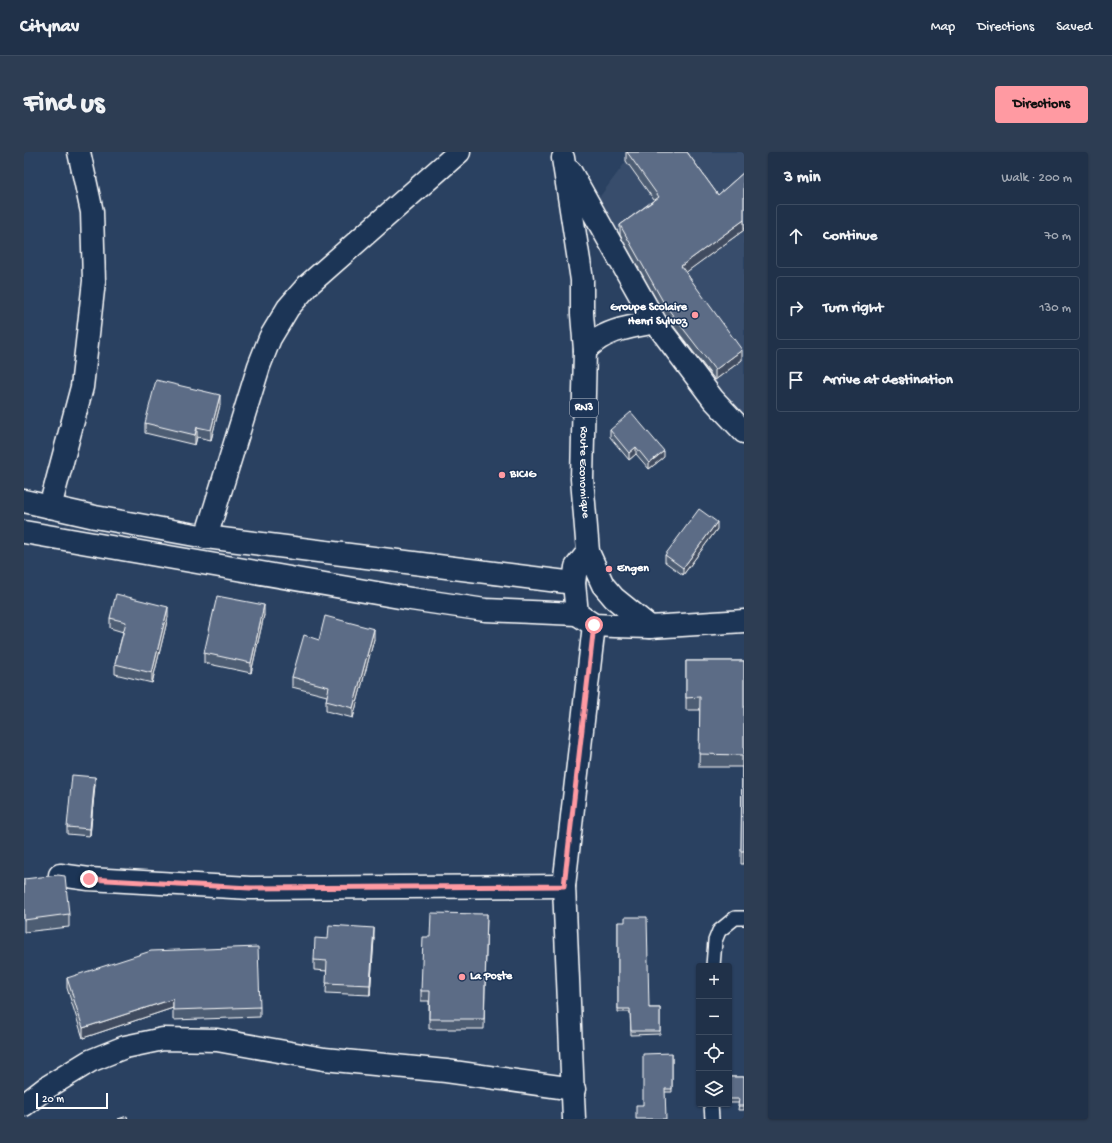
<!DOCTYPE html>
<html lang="en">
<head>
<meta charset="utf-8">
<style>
	:root { --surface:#203149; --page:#2d3d53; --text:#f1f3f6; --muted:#a2a9b4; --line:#3d4c61; --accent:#ff9aa2 }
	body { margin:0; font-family:"Gochi Hand",sans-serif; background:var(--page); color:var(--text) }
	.controls { position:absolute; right:12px; bottom:12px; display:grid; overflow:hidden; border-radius:4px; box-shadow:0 1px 3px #0004 }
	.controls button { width:36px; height:36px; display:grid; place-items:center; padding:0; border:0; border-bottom:1px solid var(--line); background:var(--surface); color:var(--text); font:20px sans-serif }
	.scale { position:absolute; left:12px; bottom:10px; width:72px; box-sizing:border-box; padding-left:4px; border:2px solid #fff; border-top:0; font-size:11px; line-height:14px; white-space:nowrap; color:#fff; -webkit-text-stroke:3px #1d3557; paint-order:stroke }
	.stop { position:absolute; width:12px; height:12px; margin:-9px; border:3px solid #ff9aa2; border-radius:50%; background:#fff }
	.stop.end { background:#ff9aa2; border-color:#fff; box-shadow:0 1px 4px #0008 }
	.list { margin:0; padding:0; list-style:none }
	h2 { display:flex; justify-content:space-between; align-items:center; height:52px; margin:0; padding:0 16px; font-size:17px }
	h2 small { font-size:13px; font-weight:400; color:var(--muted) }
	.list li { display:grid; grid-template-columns:26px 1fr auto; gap:12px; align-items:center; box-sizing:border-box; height:64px; margin:0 8px 8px; padding:0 8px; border:1px solid var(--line); border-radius:4px }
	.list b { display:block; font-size:15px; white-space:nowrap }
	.list em { font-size:13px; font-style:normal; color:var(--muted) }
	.icon { flex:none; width:22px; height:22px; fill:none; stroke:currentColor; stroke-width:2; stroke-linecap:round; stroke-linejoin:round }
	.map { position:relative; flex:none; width:720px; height:967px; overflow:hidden; border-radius:4px }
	header { display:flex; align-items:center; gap:24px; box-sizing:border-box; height:56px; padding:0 20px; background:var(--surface); border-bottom:1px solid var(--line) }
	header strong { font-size:19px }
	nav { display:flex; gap:22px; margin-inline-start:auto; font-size:14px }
	.intro { display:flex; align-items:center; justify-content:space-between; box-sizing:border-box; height:96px; padding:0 24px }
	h1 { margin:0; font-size:28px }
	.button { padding:10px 18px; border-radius:4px; background:var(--accent); color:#111; font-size:14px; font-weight:700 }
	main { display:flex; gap:24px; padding:0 24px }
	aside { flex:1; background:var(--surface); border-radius:4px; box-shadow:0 1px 3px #0004 }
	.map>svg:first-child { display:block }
	.built { fill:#394e6c }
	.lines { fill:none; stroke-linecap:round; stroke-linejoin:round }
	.lane-casing { stroke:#fff; stroke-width:16 }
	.street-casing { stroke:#fff; stroke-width:25 }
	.secondary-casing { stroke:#fff; stroke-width:25 }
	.highway-casing { stroke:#fff; stroke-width:25 }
	.lane { stroke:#1d3557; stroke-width:13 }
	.street { stroke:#1d3557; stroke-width:22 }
	.secondary { stroke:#1d3557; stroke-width:22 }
	.highway { stroke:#1d3557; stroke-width:22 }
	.wall { fill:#4e5d73; stroke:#fff }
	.shaded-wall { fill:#404c5e; stroke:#fff }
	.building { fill:#5b6c86; stroke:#fff }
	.route { stroke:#ff9aa2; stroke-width:5 }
	.poi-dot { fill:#ff9aa2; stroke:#1d3557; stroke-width:1.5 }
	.labels { text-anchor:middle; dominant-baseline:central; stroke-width:3; stroke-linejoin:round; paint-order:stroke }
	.shield { fill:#1d3557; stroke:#bbc2cd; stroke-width:1 }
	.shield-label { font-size:11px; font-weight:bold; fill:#fff }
	.poi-label { font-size:12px; font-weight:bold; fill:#fff; stroke:#1d3557; text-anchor:start }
	.street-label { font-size:12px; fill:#fff; stroke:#1d3557 }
</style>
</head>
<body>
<header>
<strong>Citynav</strong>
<nav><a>Map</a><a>Directions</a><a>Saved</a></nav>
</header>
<div class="intro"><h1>Find us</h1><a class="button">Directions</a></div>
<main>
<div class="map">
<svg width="720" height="967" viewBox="0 0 720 967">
	<rect width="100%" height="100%" fill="#2a4161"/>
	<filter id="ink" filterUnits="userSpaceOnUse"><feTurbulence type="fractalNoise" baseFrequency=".025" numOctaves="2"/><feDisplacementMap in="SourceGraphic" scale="8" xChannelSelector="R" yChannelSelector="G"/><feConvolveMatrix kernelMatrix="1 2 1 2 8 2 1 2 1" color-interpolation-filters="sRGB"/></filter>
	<g filter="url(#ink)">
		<!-- built -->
		<path class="built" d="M 609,0 L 720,0 L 720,271 L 687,256 L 557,70 Z"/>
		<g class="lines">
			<!-- lane casing -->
			<g class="lane-casing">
				<g id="lane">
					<path d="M 689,814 L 691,789 L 695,779 L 711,766 L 720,766"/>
					<path d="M 687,952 L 688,967"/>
				</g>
			</g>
			<!-- street casing -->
			<g class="street-casing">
				<g id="street">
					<path d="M 0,349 L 71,365 L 182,385 L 550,431"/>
					<path d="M 26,355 L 58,235 L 70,129 L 68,60 L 55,0"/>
					<path d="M 0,380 L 387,447 L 461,458 L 553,462"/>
					<path d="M 182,385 L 235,214 L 246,186 L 264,156 L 284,133 L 435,0"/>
					<path d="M 36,723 L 65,727 L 226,736 L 540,734"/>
					<path d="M 0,953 L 22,936 L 66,909 L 101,895 L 139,887 L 193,888 L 300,907 L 422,919 L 550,937"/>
				</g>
			</g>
			<!-- secondary casing -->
			<g class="secondary-casing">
				<path id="secondary" d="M 550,967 L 540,734 L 570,473"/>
			</g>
			<!-- highway casing -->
			<g class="highway-casing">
				<g id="highway">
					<path id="s1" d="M 539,6 L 558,128 L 558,162 L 561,198 L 558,327 L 564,400 L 552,415 L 550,431 L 553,462 L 570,473 L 591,474 L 626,475 L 720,469"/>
					<path d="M 546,19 L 631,170 L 689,247 L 720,280"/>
					<path d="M 561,198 C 566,194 571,189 576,186 C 593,176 613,174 631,170"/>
					<path d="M 564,400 L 579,433 L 590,446 L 626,475"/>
				</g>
			</g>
			<!-- lane -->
			<use href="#lane" class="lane"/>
			<!-- street -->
			<use href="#street" class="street"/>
			<!-- secondary -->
			<use href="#secondary" class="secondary"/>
			<!-- highway -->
			<use href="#highway" class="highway"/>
		</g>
		<!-- wall -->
		<g class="wall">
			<path d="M 602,0 L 663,0 L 694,43 L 720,20 L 720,78 L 662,120 L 718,208 L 691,228 L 641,163 L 596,83 L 596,73 L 630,48 L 602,9 Z"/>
			<path d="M 196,253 L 187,288 L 173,285 L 171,293 L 121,281 L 121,271 Z"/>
			<path d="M 586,278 L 640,305 L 625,317 L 612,302 L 605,308 L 586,285 Z"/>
			<path d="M 693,377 L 659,423 L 641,410 L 641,403 Z"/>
			<path d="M 240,463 L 227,521 L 180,511 L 180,501 Z"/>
			<path d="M 144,465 L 128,531 L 91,522 L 91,512 L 99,480 L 86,476 L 86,466 Z"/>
			<path d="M 350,487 L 329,566 L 302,559 L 302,549 L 303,544 L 268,535 L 268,525 L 295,488 Z"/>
			<path d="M 662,509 L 720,509 L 720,712 L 717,712 L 718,615 L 675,615 L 676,558 L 662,558 Z"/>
			<path d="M 71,632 L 66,684 L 43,682 L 43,675 Z"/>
			<path d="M 0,727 L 45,762 L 45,775 L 0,780 Z"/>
			<path d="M 463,762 L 460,877 L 405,877 L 405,849 L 397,849 L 397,839 L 406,785 Z"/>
			<path d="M 594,770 L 625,856 L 636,856 L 636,882 L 607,883 L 606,860 L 594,860 Z"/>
			<path d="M 350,786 L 346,843 L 302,841 L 303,819 L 290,818 L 290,808 L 304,787 Z"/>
			<path d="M 43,826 L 236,855 L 236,865 L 149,868 L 149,856 L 59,886 L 43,836 Z"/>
			<path d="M 648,901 L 648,940 L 641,940 L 619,953 Z"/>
			<path d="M 705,925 L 720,925 L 720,958 L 714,958 L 715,951 L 705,951 Z"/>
		</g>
		<!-- shaded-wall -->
		<g class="shaded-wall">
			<path d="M 720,68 L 720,78 L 657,124 L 657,114 Z"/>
			<path d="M 718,198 L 718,208 L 691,228 L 691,218 Z"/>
			<path d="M 196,243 L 196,253 L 187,288 L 187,278 Z"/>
			<path d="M 173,275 L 173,285 L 171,293 L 171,283 Z"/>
			<path d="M 612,295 L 612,302 L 605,308 L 605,301 Z"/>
			<path d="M 640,299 L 640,305 L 625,317 L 625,311 Z"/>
			<path d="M 693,370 L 693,377 L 659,423 L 659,416 Z"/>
			<path d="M 240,453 L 240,463 L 227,521 L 227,511 Z"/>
			<path d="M 144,455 L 144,465 L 128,531 L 128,521 Z"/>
			<path d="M 350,477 L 350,487 L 329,566 L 329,556 Z"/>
			<path d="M 71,625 L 71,632 L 66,684 L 66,677 Z"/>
			<path d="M 350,776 L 350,786 L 346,843 L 346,833 Z"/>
			<path d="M 149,847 L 149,856 L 59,886 L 59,876 Z"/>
		</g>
		<!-- building -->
		<g class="building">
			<path d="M 603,0 L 663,0 L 694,43 L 720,20 L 720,68 L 657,114 L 718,198 L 691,218 L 641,153 L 596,73 L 635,45 Z"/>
			<path d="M 132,228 L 196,243 L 187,278 L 173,275 L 171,283 L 121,271 Z"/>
			<path d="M 607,260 L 640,299 L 625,311 L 612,295 L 605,301 L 586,278 Z"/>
			<path d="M 675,357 L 693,370 L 659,416 L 641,403 Z"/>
			<path d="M 92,442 L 144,455 L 128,521 L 91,512 L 102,470 L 86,466 Z"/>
			<path d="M 193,444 L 240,453 L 227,511 L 180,501 Z"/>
			<path d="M 301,464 L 350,477 L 329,556 L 302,549 L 305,535 L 268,525 L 280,483 L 295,488 Z"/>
			<path d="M 662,509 L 720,509 L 720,699 L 717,699 L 718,603 L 675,602 L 676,545 L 662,546 Z"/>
			<path d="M 48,623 L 71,625 L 66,677 L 43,675 Z"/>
			<path d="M 34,723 L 41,724 L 45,762 L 0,768 L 0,727 Z"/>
			<path d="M 407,761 L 463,762 L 460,867 L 405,867 L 406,839 L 397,839 L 399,785 L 406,785 Z"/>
			<path d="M 601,765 L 623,765 L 625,856 L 636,856 L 636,879 L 607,879 L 606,857 L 594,857 L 594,770 L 601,770 Z"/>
			<path d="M 305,773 L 350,776 L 346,833 L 302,831 L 303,809 L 290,808 L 291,786 L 304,787 Z"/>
			<path d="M 234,795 L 236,855 L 149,858 L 149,847 L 59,876 L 43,826 L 127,799 Z"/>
			<path d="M 648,901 L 648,937 L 641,937 L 642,967 L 612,967 L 612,953 L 619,953 L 619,902 Z"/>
			<path d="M 705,925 L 720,925 L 720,954 L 714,954 L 715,947 L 705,947 Z"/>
			<path d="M 103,964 L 104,967 L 94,967 Z"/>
		</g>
	</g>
	<g class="lines" filter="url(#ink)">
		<!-- route -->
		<path class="route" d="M 65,727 L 226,736 L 540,734 L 570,473"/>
	</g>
	<!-- markers -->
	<g class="poi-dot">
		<circle cx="671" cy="163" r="4"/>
		<circle cx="478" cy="323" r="4"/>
		<circle cx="585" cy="417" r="4"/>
		<circle cx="438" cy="825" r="4"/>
	</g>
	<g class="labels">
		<!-- shield labels -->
		<rect class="shield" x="546" y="247" width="28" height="18" rx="3"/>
		<g class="shield-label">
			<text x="560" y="256">RN3</text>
		</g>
		<!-- poi labels -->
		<g class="poi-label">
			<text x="663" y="156" text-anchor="end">Groupe Scolaire<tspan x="663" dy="14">Henri Sylvoz</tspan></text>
			<text x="486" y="323">BICIG</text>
			<text x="593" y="417">Engen</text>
			<text x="446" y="825">La Poste</text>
		</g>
		<!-- street labels -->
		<g class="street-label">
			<text stroke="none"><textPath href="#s1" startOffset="316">Route Economique</textPath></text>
		</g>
	</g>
</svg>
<div class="controls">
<button>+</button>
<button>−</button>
<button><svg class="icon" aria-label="locate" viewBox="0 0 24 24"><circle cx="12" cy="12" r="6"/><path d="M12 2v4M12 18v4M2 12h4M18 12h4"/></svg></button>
<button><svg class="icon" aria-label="layers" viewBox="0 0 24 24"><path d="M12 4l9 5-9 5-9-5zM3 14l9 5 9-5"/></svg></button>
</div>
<div class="scale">20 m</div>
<div class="stop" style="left:570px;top:473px"></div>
<div class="stop end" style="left:65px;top:727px"></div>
</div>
<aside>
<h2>3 min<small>Walk · 200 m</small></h2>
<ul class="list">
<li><svg class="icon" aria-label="ahead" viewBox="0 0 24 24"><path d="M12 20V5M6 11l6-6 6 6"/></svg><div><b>Continue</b></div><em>70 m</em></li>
<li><svg class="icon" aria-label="right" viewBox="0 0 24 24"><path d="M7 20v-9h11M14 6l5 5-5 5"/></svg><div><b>Turn right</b></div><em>130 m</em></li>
<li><svg class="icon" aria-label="arrive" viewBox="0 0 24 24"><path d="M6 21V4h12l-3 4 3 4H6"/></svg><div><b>Arrive at destination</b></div></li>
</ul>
</aside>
</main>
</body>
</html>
